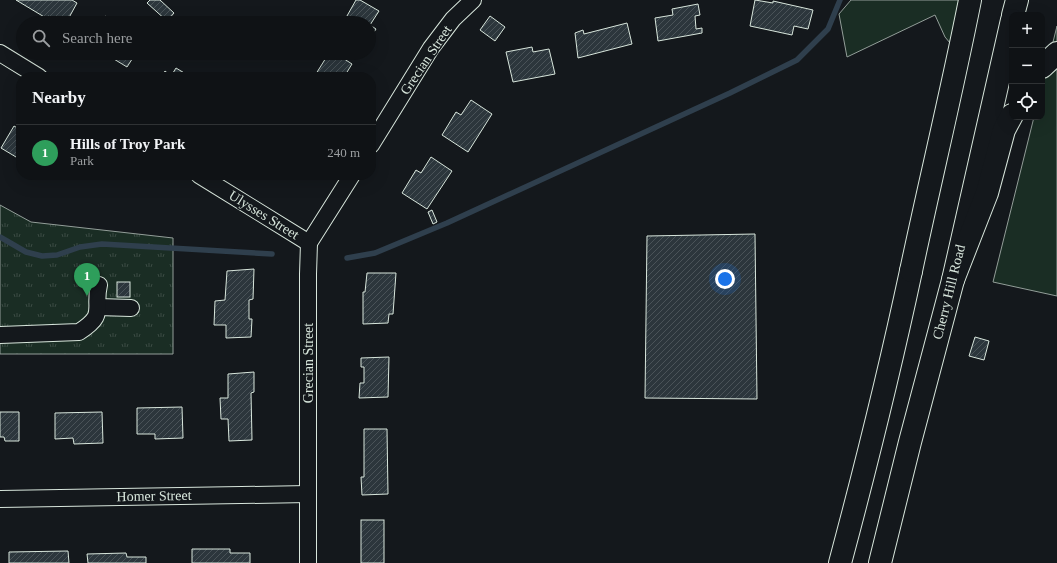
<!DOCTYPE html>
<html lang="en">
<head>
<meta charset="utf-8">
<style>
	:root { --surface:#0f1215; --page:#181b1e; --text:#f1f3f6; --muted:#9b9ea0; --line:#2f3234; --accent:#1a73e8 }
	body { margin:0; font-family:"Times New Roman",serif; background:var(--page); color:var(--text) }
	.controls { position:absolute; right:12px; top:12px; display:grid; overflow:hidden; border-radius:8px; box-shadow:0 4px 16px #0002 }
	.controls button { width:36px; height:36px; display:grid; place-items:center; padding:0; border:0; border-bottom:1px solid var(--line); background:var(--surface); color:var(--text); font:20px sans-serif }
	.you { position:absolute; left:725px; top:279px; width:14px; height:14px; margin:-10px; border:3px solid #fff; border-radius:50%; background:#1a73e8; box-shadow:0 0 0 6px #1a73e833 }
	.badge { display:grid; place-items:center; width:26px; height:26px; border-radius:50%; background:var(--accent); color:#fff; font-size:13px; font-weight:700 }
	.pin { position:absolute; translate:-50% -33px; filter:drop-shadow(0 1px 2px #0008) }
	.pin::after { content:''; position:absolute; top:21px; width:14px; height:12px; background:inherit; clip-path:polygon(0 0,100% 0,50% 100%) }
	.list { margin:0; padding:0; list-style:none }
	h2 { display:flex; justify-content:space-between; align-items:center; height:52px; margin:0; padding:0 16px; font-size:17px }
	h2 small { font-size:13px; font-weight:400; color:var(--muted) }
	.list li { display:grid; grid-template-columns:26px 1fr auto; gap:12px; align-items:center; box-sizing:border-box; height:56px; padding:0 16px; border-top:1px solid var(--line) }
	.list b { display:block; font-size:15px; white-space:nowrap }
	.list p { margin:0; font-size:13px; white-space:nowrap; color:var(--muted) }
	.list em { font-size:13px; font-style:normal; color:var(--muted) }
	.icon { flex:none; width:22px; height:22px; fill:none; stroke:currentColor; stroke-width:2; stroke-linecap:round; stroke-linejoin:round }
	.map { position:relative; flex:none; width:1057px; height:563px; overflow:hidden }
	.search { position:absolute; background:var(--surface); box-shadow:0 4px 16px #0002; left:16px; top:16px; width:360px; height:44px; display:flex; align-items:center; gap:10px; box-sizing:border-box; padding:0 14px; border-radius:22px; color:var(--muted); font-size:15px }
	.panel { position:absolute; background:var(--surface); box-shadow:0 4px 16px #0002; left:16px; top:72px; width:360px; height:108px; border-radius:16px }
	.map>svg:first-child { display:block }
	.grass { fill:#1a2d24; stroke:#939e99 }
	.park { fill:url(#park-tufts); stroke:#939e99 }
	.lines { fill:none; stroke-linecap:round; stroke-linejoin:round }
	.stream { stroke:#2f3f4d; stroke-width:5.5 }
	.building { fill:url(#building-hatch); stroke:#d8e6dc }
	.street-casing { stroke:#d8e6dc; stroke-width:18 }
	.secondary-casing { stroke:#d8e6dc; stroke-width:24 }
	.highway-casing { stroke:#d8e6dc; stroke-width:24 }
	.street { stroke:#14181c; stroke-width:16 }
	.secondary { stroke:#14181c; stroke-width:22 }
	.highway { stroke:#14181c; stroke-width:22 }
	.labels { text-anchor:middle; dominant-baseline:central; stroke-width:3; stroke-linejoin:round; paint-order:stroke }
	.street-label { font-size:14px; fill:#d8e6dc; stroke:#14181c }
</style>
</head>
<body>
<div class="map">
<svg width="1057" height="563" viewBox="0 0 1057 563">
	<defs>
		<pattern id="park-tufts" width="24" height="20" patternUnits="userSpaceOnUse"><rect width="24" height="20" fill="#1a2d24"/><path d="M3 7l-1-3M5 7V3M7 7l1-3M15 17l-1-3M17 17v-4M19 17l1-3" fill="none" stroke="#3b4b43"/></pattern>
		<pattern id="building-hatch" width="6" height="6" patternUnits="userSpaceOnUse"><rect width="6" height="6" fill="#2c363c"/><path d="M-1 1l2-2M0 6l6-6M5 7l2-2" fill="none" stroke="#4a5358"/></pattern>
	</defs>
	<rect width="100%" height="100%" fill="#14181c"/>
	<!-- grass -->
	<g class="grass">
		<path d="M 851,0 L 975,0 L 961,56 L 945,37 L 935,15 L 847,57 L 839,14 Z"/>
		<path d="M 1057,26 L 1057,296 L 993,282 L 1034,117 L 1042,117 L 1042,86 Z"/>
	</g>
	<!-- park -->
	<path class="park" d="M 0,205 L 31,222 L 173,238 L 173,354 L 0,354 Z"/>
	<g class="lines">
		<!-- stream -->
		<g class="stream">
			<path d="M 0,237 L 26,252 L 42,256 L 57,255 L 80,247 L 102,244 L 272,254"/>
			<path d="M 347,258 L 375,253 L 447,223 L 730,93 L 797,60 L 828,29 L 840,0"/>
		</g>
	</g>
	<!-- building -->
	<g class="building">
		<path d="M 16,0 L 72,0 L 77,3 L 66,23 L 60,23 L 48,16 L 46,18 Z"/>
		<path d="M 150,0 L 160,0 L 174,13 L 167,21 L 147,3 Z"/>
		<path d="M 356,0 L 360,0 L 379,11 L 370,25 L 376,29 L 369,40 L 369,23 L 343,23 Z"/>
		<path d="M 755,0 L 773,3 L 773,1 L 813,10 L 808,29 L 794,26 L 792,35 L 750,26 Z"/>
		<path d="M 698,4 L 700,15 L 695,16 L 696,29 L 702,28 L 702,33 L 658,41 L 655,18 L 673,15 L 672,9 Z"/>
		<path d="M 105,16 L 116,23 L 101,23 Z"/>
		<path d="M 490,16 L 505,27 L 495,41 L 480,30 Z"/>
		<path d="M 627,23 L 632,44 L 578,58 L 575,33 L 583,30 L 584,34 Z"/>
		<path d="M 532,47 L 533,52 L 549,49 L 555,74 L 513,82 L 506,52 Z"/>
		<path d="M 104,53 L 136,53 L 127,67 Z"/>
		<path d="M 329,53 L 335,53 L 352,64 L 344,77 L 314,77 Z"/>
		<path d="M 176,68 L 191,77 L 161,77 L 165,71 L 171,76 Z"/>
		<path d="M 471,100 L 492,114 L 468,152 L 442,135 L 456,112 L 461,115 Z"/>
		<path d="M 14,126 L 21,130 L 21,160 L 1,148 Z"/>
		<path d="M 431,157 L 452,171 L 427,209 L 402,193 L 416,170 L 421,173 Z"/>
		<path d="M 432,210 L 437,222 L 433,224 L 428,212 Z"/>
		<path d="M 755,234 L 757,399 L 645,398 L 647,236 Z"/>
		<path d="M 254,269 L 253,299 L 249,300 L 249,319 L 252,319 L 251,337 L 226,338 L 226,325 L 214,325 L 215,301 L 225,300 L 227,271 Z"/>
		<path d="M 367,273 L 396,273 L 393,314 L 389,314 L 388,323 L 363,324 L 363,292 L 365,292 Z"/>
		<rect x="117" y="282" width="13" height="15"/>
		<path d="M 975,337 L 989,341 L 984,360 L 969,356 Z"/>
		<path d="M 389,357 L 388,397 L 359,398 L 360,383 L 364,383 L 364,367 L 361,367 L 361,358 Z"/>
		<path d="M 254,372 L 254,392 L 251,393 L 252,440 L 229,441 L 228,419 L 221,419 L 220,398 L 228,398 L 228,374 Z"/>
		<path d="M 182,407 L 183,438 L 155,439 L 155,434 L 137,434 L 137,408 Z"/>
		<path d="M 0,412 L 19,412 L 19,441 L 5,441 L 4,437 L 0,437 Z"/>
		<path d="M 102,412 L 103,443 L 74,444 L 73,438 L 55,439 L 55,413 Z"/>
		<path d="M 364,429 L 387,429 L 388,494 L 362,495 L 361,477 L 364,477 Z"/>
		<rect x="361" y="520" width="23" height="43"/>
		<path d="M 192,549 L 230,549 L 230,553 L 250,553 L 250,563 L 192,563 Z"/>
		<path d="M 68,551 L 69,563 L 9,563 L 9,552 Z"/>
		<path d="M 126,553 L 127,557 L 146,557 L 146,563 L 88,563 L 87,554 Z"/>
	</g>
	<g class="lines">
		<!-- street casing -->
		<g class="street-casing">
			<g id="street">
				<path d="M 0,53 L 39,77"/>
				<path d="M 371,145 L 431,48 L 453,19 L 473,0"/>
				<path d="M 199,175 L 309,243"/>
				<path d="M 98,307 L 131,308"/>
				<path d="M 0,335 L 79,332 C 107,314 93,310 99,285"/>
				<path d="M 0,499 L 308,494"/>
				<path d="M 308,563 L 308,274 L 309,243 L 352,175"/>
			</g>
		</g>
		<!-- secondary casing -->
		<g class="secondary-casing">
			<g id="secondary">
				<path d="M 1013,15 L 1017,0"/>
				<path d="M 840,563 C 866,466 890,369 911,271"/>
				<path d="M 880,563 L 910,442 L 953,280 L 1012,20"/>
			</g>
		</g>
		<!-- highway casing -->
		<g class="highway-casing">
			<g id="highway">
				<path d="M 1042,67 L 1057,53"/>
				<path d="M 911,271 C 930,181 952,91 970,0"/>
				<path d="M 953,280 L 987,193 L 1004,130 L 1012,115"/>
			</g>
		</g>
		<!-- street -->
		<use href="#street" class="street"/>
		<!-- secondary -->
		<use href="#secondary" class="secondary"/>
		<!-- highway -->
		<use href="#highway" class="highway"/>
	</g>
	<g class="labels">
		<!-- street labels -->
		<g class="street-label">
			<text transform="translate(426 60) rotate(-56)">Grecian Street</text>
			<text transform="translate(264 215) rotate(32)">Ulysses Street</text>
			<text transform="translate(949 292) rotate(-76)">Cherry Hill Road</text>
			<text transform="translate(308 363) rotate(-90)">Grecian Street</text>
			<text transform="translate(154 496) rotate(-1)">Homer Street</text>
		</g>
	</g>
</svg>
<div class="controls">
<button>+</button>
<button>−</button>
<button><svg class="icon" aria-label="locate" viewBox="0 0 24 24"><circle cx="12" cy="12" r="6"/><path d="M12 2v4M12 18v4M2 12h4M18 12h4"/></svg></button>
</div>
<div class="you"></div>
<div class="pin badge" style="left:87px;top:296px;background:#2e9e5b">1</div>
<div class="search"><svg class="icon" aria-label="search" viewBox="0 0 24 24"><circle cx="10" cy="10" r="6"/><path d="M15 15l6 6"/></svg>Search here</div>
<section class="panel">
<h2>Nearby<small></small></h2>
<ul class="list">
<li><span class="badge" style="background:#2e9e5b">1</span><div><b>Hills of Troy Park</b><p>Park</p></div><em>240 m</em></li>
</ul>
</section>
</div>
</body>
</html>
